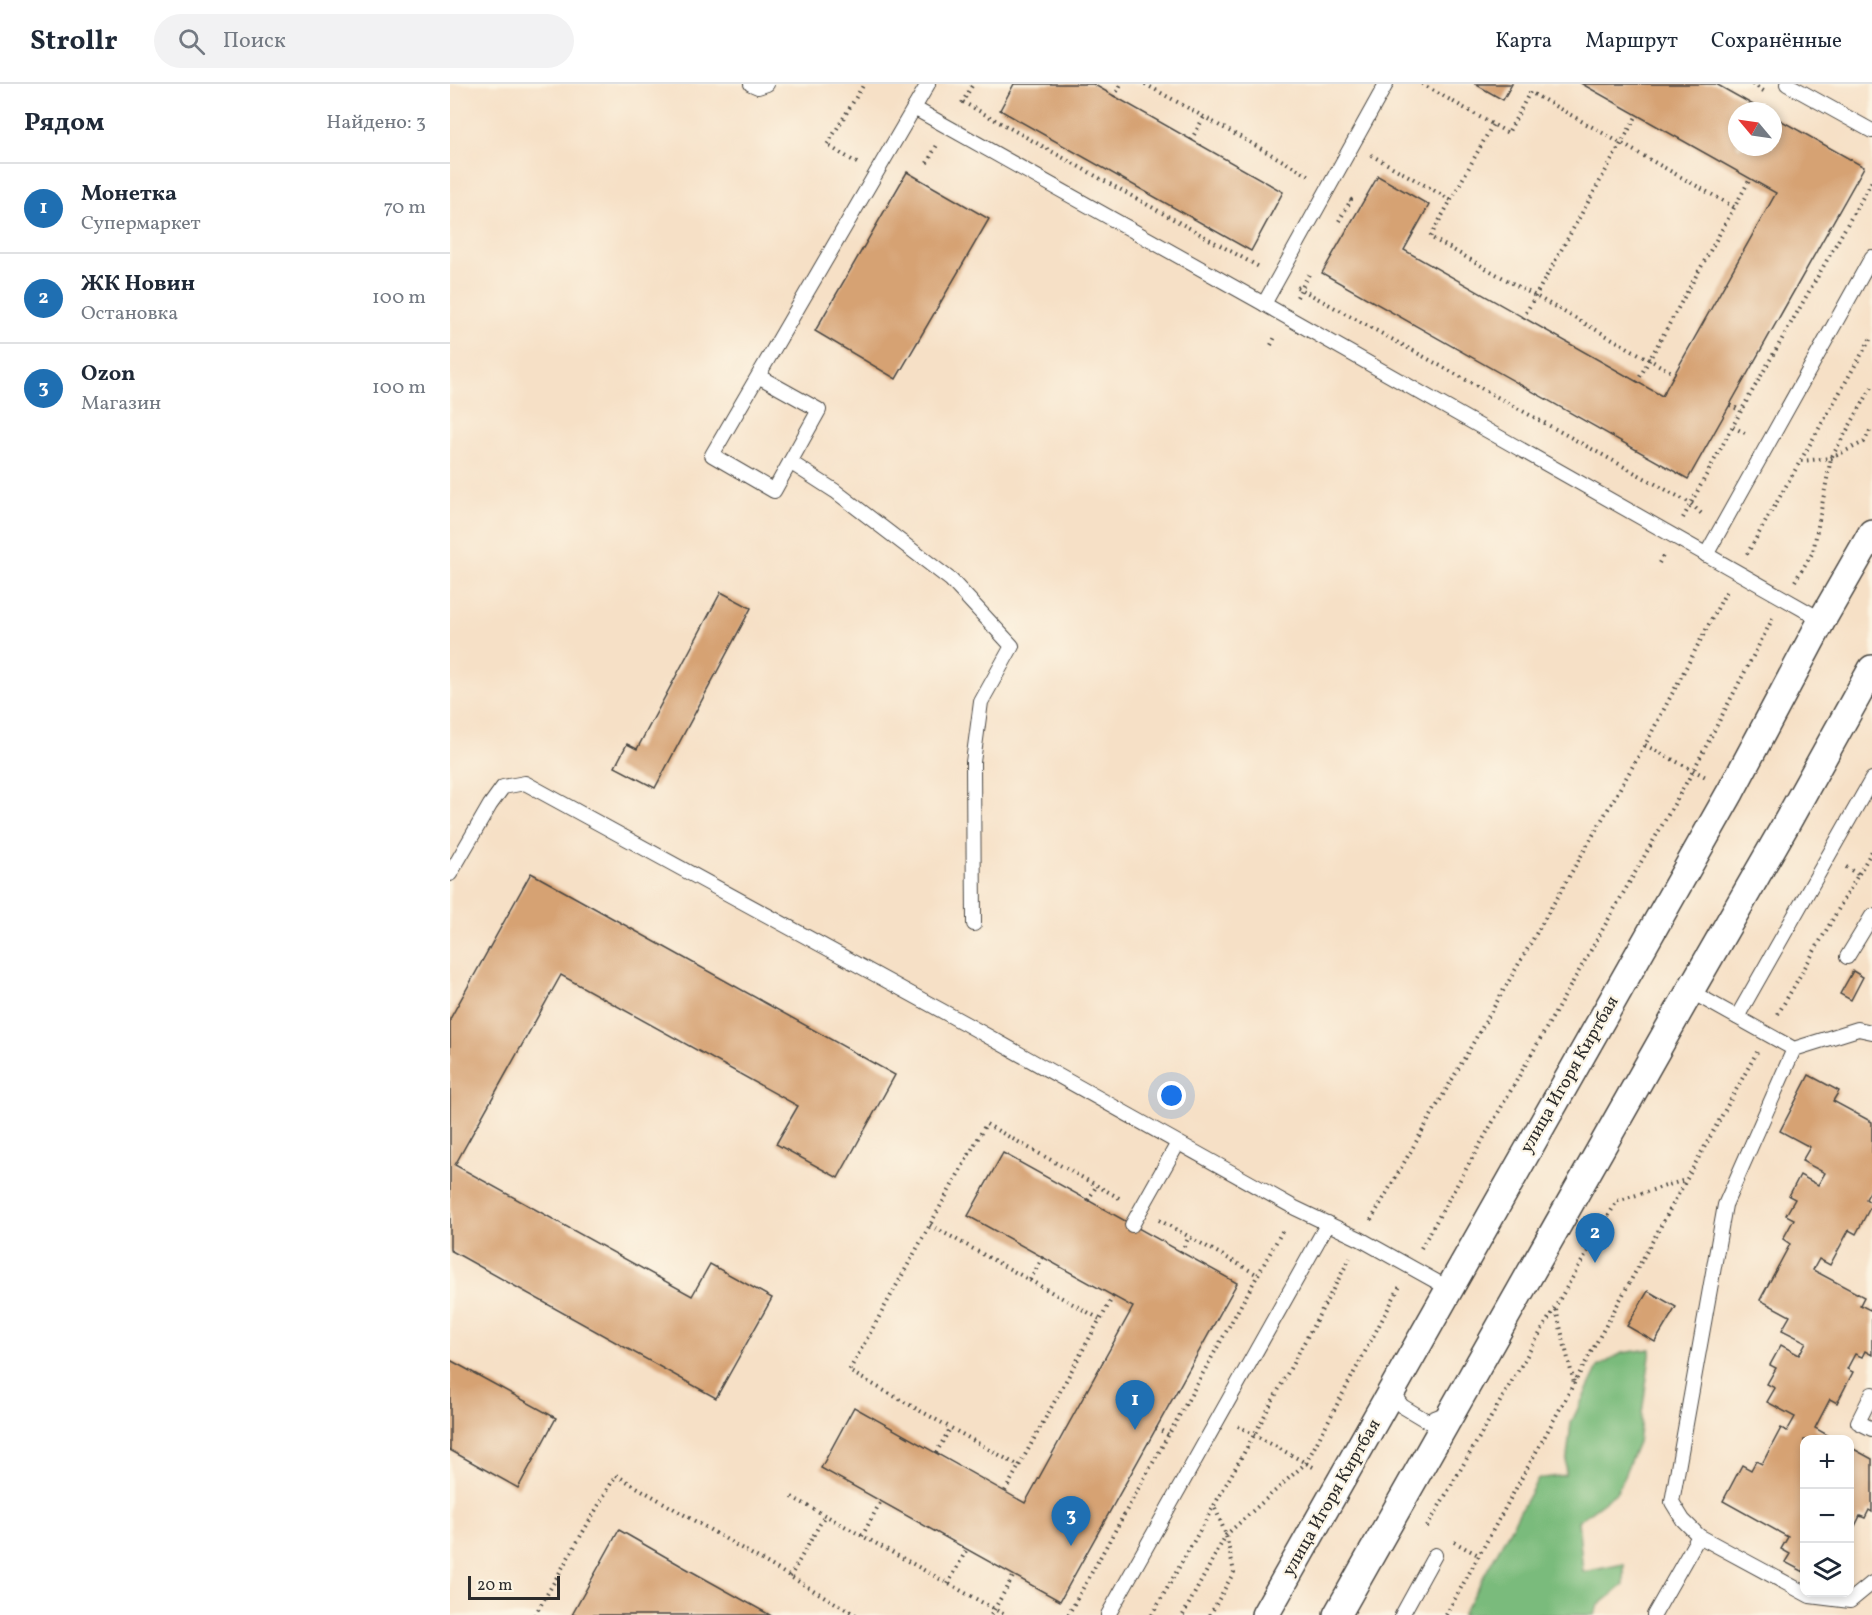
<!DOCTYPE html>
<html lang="ru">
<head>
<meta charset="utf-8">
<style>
	:root { --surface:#fff; --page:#f2f2f3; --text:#1f2937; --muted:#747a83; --line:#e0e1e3; --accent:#1f6fb2 }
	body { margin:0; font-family:Vollkorn,serif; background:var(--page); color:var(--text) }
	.controls { position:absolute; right:18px; bottom:18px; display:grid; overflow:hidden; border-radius:12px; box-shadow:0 3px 9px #0003 }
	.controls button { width:54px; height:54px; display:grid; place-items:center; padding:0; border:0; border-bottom:2px solid var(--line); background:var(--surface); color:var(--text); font:30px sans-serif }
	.compass { position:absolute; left:1278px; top:18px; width:54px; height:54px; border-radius:50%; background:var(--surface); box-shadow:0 3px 9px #0003; rotate:299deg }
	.scale { position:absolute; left:18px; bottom:15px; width:92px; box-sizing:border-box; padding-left:6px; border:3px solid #2b2b2b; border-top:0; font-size:16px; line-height:21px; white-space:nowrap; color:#2b2b2b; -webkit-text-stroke:4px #fcf5e5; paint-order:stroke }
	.you { position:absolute; left:722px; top:1012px; width:21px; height:21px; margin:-15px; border:4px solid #fff; border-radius:50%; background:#1a73e8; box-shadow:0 0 0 9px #1a73e833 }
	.badge { display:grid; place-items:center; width:39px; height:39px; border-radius:50%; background:var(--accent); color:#fff; font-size:20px; font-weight:700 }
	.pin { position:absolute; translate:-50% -50px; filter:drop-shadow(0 2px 3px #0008) }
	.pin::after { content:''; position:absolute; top:32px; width:21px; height:18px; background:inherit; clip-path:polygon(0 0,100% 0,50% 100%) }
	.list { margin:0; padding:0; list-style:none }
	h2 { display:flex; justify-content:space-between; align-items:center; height:78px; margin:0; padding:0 24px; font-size:26px }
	h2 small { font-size:20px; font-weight:400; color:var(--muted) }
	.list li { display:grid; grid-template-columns:39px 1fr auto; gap:18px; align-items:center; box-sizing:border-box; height:90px; padding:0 24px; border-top:2px solid var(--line) }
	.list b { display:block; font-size:22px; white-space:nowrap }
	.list p { margin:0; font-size:20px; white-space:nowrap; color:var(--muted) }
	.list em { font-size:20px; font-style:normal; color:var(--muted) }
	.icon { flex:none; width:33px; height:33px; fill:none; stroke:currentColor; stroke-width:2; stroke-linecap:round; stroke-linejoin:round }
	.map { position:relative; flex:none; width:1422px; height:1531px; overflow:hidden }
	header { display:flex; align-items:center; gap:36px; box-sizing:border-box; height:84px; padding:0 30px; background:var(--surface); border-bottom:2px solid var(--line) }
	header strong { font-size:28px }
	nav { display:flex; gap:33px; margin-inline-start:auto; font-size:21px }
	.search { width:420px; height:54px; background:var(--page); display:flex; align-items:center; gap:15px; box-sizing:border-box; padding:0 21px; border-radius:33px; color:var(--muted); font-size:22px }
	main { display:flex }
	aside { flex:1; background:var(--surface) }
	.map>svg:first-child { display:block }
	.forest { fill:#7abb7c; stroke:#527354; stroke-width:1.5 }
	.building { fill:#d6a273 }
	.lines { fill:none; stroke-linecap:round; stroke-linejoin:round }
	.service-casing { stroke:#494642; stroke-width:16 }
	.minor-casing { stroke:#494642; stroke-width:30 }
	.path { stroke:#494642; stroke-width:4; stroke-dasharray:1.5 4.5; stroke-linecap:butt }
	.service { stroke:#fff; stroke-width:14 }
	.minor { stroke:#fff; stroke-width:27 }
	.labels { text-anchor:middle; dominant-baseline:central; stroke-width:4.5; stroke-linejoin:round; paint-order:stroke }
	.street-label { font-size:18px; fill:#2b2b2b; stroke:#fcf5e5 }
</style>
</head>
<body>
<header>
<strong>Strollr</strong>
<div class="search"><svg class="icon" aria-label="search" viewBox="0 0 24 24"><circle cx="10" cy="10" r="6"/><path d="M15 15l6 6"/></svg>Поиск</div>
<nav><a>Карта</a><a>Маршрут</a><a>Сохранённые</a></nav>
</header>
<main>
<aside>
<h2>Рядом<small>Найдено: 3</small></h2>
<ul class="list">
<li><span class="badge">1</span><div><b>Монетка</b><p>Супермаркет</p></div><em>70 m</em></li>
<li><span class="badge">2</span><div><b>ЖК Новин</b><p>Остановка</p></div><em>100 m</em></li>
<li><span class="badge">3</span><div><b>Ozon</b><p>Магазин</p></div><em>100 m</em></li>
</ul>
</aside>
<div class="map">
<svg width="1422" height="1531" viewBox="0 0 1422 1531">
	<rect width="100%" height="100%" fill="#fcf5e5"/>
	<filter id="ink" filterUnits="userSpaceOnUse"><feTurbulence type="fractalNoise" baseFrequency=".0167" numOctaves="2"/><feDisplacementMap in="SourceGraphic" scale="12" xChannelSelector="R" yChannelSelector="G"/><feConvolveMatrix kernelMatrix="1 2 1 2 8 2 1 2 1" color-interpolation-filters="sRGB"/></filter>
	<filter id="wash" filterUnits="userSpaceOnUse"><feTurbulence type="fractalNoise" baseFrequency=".008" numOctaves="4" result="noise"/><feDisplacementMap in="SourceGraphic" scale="24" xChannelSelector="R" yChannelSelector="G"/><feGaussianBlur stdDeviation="1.35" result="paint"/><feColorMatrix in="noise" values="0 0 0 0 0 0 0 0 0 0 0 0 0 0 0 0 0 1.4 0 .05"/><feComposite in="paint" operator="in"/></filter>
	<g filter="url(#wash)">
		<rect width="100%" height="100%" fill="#f6e0c6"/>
		<!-- forest -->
		<path class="forest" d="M 1201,1265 L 1188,1358 L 1167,1408 L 1128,1437 L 1133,1488 L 1174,1480 L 1174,1501 L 1148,1522 L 1144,1531 L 1012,1531 L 1088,1395 L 1115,1391 L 1121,1339 L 1148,1283 L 1172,1269 Z"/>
		<g id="blocks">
			<!-- building -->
			<g class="building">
				<path d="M 564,0 L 643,0 L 833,108 L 801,167 L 550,26 Z"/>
				<path d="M 1025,0 L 1062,0 L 1053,16 Z"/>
				<path d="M 1132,0 L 1266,0 L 1314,27 L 1287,27 L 1287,63 L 1323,63 L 1323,32 L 1414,83 L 1238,395 L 872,189 L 928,92 L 979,121 L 954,166 L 1212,312 L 1326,109 Z"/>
				<path d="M 457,88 L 539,135 L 446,295 L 365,247 Z"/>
				<path d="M 271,508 L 301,524 L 205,704 L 165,683 L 177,660 L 187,665 Z"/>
				<path d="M 81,789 L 445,991 L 388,1094 L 326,1060 L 348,1022 L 111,891 L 5,1081 L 242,1212 L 260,1180 L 322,1214 L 266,1314 L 0,1166 L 0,935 Z"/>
				<path d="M 1403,887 L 1413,893 L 1401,916 L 1390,910 Z"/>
				<path d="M 1359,991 L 1389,1007 L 1383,1017 L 1422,1038 L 1422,1104 L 1416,1115 L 1422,1120 L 1406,1150 L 1399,1146 L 1380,1181 L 1369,1175 L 1363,1186 L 1414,1213 L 1410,1221 L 1420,1226 L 1422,1222 L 1422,1271 L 1415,1267 L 1412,1273 L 1405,1270 L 1397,1285 L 1403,1288 L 1387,1319 L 1380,1315 L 1365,1344 L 1386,1356 L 1354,1356 L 1354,1488 L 1335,1478 L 1340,1470 L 1331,1465 L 1338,1453 L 1273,1417 L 1292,1381 L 1301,1386 L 1306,1377 L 1312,1380 L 1331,1344 L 1337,1347 L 1345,1333 L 1317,1318 L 1325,1304 L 1317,1300 L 1326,1284 L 1320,1281 L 1331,1261 L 1349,1271 L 1356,1258 L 1332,1246 L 1340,1232 L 1310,1216 L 1340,1160 L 1333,1155 L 1344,1135 L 1336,1131 L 1345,1115 L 1339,1112 L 1350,1091 L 1368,1101 L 1375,1089 L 1352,1077 L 1360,1063 L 1330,1047 Z"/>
				<path d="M 553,1069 L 787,1199 L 610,1517 L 371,1384 L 404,1323 L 575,1419 L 683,1223 L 518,1132 Z"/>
				<path d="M 1198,1207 L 1226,1223 L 1205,1258 L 1177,1242 Z"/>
				<path d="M 0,1276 L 106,1334 L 68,1404 L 0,1366 Z"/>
				<path d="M 1400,1363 L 1422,1375 L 1422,1428 L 1419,1426 L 1415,1434 L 1410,1432 L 1405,1442 L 1401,1440 L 1400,1443 Z"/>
				<path d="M 169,1446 L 230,1481 L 320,1531 L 122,1531 Z"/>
			</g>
		</g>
	</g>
	<g filter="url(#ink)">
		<use href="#blocks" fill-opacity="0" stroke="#494642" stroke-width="1.5"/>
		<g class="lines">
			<!-- service casing -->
			<g class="service-casing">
				<g id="service">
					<path d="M 301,0 L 308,3 L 317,0"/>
					<path d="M 1337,0 L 1422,47"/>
					<path d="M 464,24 L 814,220 L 1372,536"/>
					<path d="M 814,220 L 936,0"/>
					<path d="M 308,292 L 369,326 L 324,407 L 262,371 C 333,247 406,124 478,0"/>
					<path d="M 340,378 L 385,407 L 501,496 L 562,562 L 531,618 L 523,678 L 524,840"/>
					<path d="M 1256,471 L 1422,173"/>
					<path d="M 0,790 L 40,721 L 53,703 L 75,699 L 516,940 L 845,1124 L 910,1155 L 998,1204"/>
					<path d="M 1397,873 L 1422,832"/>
					<path d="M 1240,907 L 1344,965 L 1408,945 L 1422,948"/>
					<path d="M 1287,933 L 1422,695"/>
					<path d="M 1344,965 L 1275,1121 L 1222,1418 L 1233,1436 L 1249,1452 L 1360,1512 L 1400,1517 L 1422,1499"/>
					<path d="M 682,1141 L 728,1059"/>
					<path d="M 942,1309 L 952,1322 L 977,1337 L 1000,1328"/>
					<path d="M 1422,1310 L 1408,1338 L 1422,1345"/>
					<path d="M 658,1531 L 878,1139"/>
					<path d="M 952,1531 L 985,1471"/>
					<path d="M 1204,1531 L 1249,1452"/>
				</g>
			</g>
			<!-- minor casing -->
			<g class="minor-casing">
				<g id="minor">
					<path d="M 815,1531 L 1281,707 L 1372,536 L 1422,449"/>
					<path d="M 887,1531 L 1240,907 L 1336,740 L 1422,585"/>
				</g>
			</g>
			<!-- path -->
			<g class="path">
				<path d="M 695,0 L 860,92"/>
				<path d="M 972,0 L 1058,49 L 1080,8 L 1284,123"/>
				<path d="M 1302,0 L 1317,9"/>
				<path d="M 664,13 L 671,0"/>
				<path d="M 513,18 L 811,184"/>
				<path d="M 512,19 L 523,0"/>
				<path d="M 741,56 L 754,33"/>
				<path d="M 921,71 L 1001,116 L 980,153 L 1225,290"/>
				<path d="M 407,79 L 377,61 L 414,0"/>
				<path d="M 477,79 L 487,61"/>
				<path d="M 1001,116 L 1043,40"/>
				<path d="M 889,137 L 901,116 L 898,114"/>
				<path d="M 847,203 L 1240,419 L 1253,431"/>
				<path d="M 847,213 L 860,188"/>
				<path d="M 1073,234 L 1187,31"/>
				<path d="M 821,261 L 826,251"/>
				<path d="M 1187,298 L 1300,95"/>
				<path d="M 1280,321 L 1291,327"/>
				<path d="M 1283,343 L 1297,350"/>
				<path d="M 1351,377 L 1381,374 L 1414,358 L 1422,343"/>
				<path d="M 1233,434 L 1291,327 L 1422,97"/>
				<path d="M 1297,470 L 1422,252"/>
				<path d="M 1209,479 L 1214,470"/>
				<path d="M 1345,497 L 1363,468 L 1381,374 L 1422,303"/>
				<path d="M 1195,661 L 1256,693"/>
				<path d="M 1396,783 L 1409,791"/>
				<path d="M 1328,930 L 1422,767"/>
				<path d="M 638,1116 L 647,1101"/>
				<path d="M 709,1136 L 808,1191"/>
				<path d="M 921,1136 L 1195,661 L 1276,508"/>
				<path d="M 480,1141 L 650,1235 L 569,1382 L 399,1287 L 536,1040 L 671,1115"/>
				<path d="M 971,1164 L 1243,687 L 1323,534"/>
				<path d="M 731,1168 L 739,1153"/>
				<path d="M 580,1196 L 593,1173"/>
				<path d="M 1106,1226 L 1124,1299"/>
				<path d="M 651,1235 L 663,1212"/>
				<path d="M 788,1342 L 865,1384"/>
				<path d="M 706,1344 L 719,1351"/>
				<path d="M 486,1369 L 501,1343"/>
				<path d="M 555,1407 L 569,1382"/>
				<path d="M 342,1413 L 555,1531"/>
				<path d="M 977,1443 L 1167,1117 L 1235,1096"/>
				<path d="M 412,1452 L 431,1417"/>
				<path d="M 1004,1458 L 1030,1472"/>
				<path d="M 340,1493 L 375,1431"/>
				<path d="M 498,1500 L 517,1465"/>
				<path d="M 85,1531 L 166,1391 L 406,1531"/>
				<path d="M 541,1531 L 564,1491"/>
				<path d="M 618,1531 L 834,1144"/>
				<path d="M 702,1531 L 804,1351 L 900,1174"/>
				<path d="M 733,1531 L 776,1451 L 856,1379 L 950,1202"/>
				<path d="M 760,1531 L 784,1488 L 776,1451 L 764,1421"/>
				<path d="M 996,1531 L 1307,968"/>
			</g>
			<!-- service -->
			<use href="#service" class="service"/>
			<!-- minor -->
			<use href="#minor" class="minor"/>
		</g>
	</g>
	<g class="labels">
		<!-- street labels -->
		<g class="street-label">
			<text transform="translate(1120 991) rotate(-60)">улица Игоря Киртбая</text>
			<text transform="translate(882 1414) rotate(-60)">улица Игоря Киртбая</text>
		</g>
	</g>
</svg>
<div class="controls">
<button>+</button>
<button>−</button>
<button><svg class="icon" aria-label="layers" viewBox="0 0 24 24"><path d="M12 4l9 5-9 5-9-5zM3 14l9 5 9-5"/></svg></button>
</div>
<svg class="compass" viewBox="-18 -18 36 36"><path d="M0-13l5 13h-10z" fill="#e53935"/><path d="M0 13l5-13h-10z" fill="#747a83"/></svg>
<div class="scale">20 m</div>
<div class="you"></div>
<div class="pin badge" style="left:685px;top:1346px">1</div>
<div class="pin badge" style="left:1145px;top:1179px">2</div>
<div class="pin badge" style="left:621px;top:1462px">3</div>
</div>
</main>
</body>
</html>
